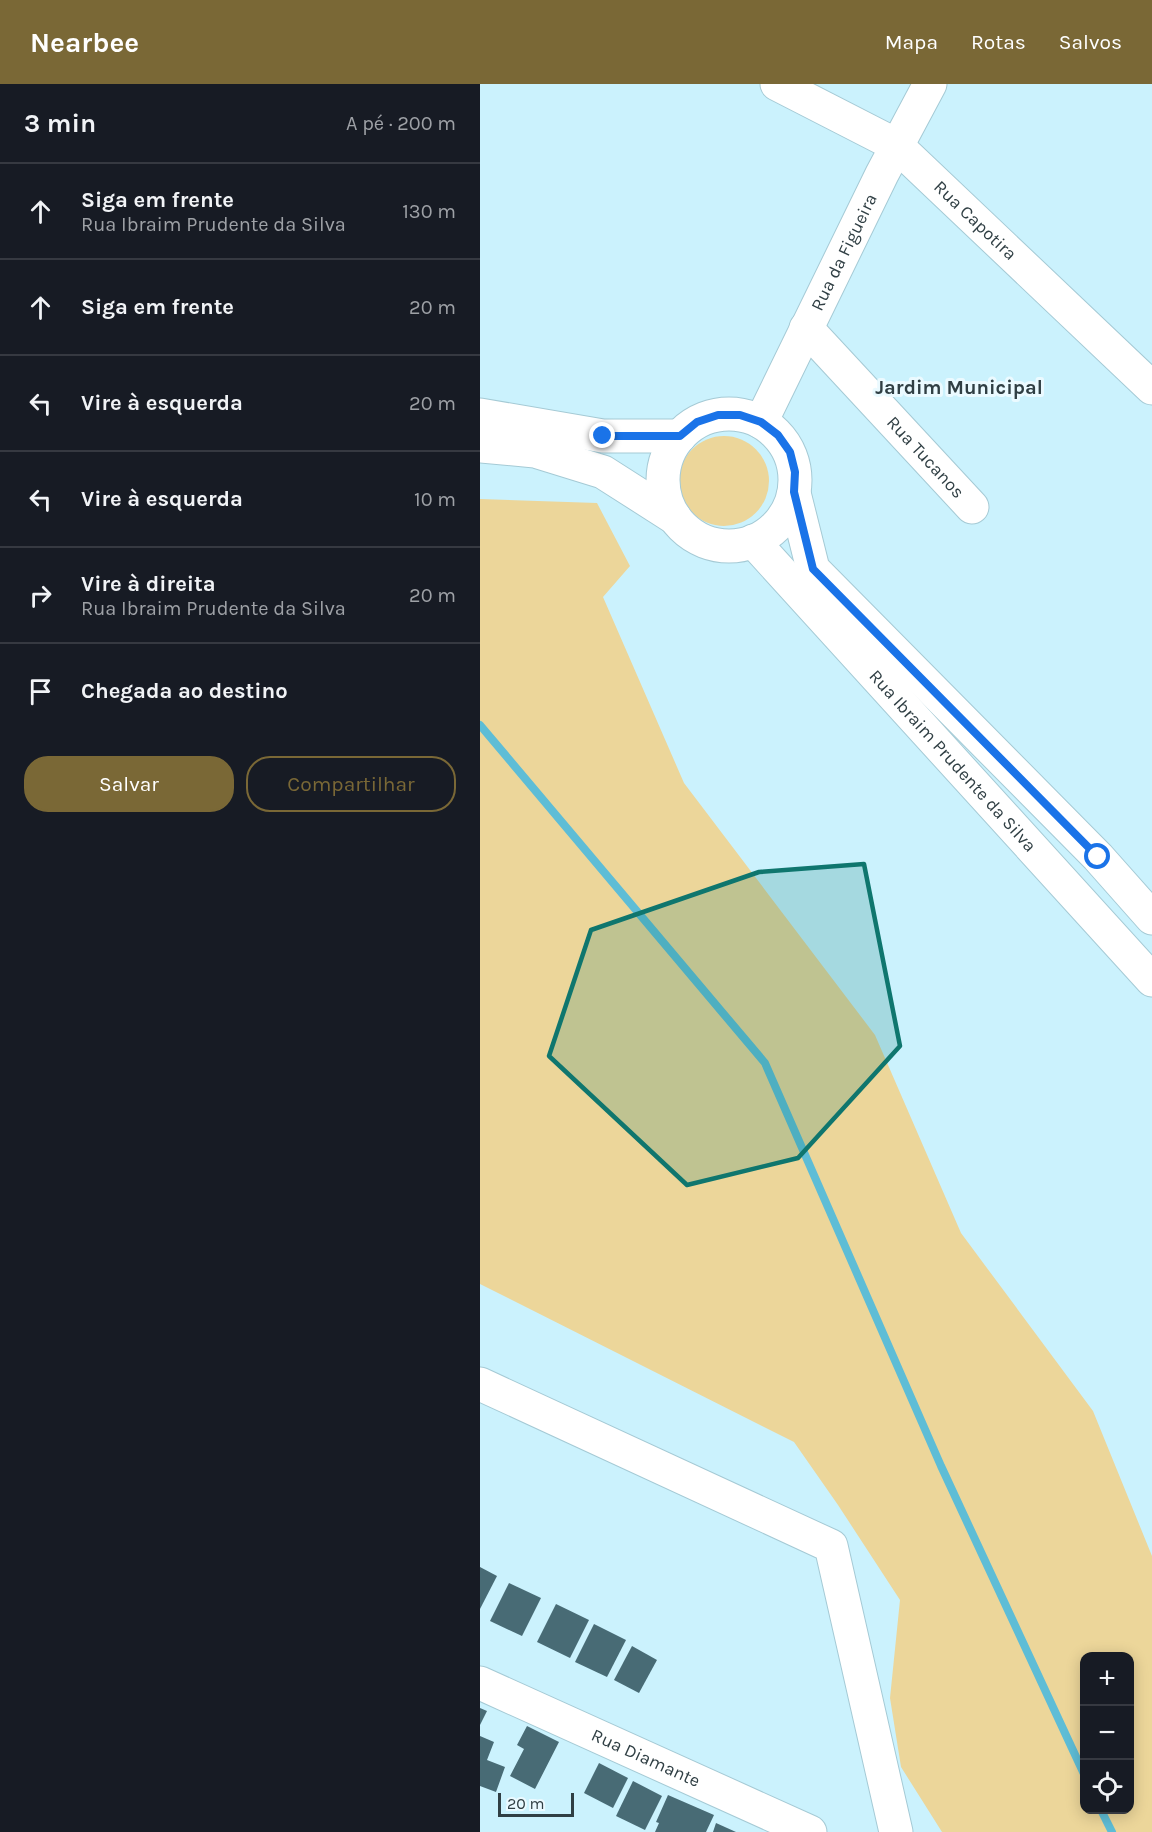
<!DOCTYPE html>
<html lang="pt">
<head>
<meta charset="utf-8">
<style>
	:root { --surface:#171b24; --page:#242831; --text:#f1f3f6; --muted:#9ea1a6; --line:#363941; --accent:#7a6836 }
	body { margin:0; font-family:Karla,sans-serif; background:var(--page); color:var(--text) }
	.controls { position:absolute; right:18px; bottom:18px; display:grid; overflow:hidden; border-radius:12px; box-shadow:0 3px 15px #0003 }
	.controls button { width:54px; height:54px; display:grid; place-items:center; padding:0; border:0; border-bottom:2px solid var(--line); background:var(--surface); color:var(--text); font:30px sans-serif }
	.scale { position:absolute; left:18px; bottom:15px; width:76px; box-sizing:border-box; padding-left:6px; border:3px solid #303f44; border-top:0; font-size:16px; line-height:21px; white-space:nowrap; color:#303f44; -webkit-text-stroke:4px #ebfaff; paint-order:stroke }
	.stop { position:absolute; width:18px; height:18px; margin:-14px; border:4px solid #1a73e8; border-radius:50%; background:#fff }
	.stop.end { background:#1a73e8; border-color:#fff; box-shadow:0 2px 6px #0008 }
	.list { margin:0; padding:0; list-style:none }
	h2 { display:flex; justify-content:space-between; align-items:center; height:78px; margin:0; padding:0 24px; font-size:26px }
	h2 small { font-size:20px; font-weight:400; color:var(--muted) }
	.list li { display:grid; grid-template-columns:39px 1fr auto; gap:18px; align-items:center; box-sizing:border-box; height:96px; padding:0 24px; border-top:2px solid var(--line) }
	.list b { display:block; font-size:22px; white-space:nowrap }
	.list p { margin:0; font-size:20px; white-space:nowrap; color:var(--muted) }
	.list em { font-size:20px; font-style:normal; color:var(--muted) }
	.actions { display:flex; gap:12px; padding:18px 24px }
	.actions a { flex:1; padding:14px 0; border:2px solid var(--accent); border-radius:24px; text-align:center; font-size:21px; color:var(--accent) }
	.actions .main { background:var(--accent); color:#fff }
	.icon { flex:none; width:33px; height:33px; fill:none; stroke:currentColor; stroke-width:2; stroke-linecap:round; stroke-linejoin:round }
	.map { position:relative; flex:none; width:672px; height:1748px; overflow:hidden }
	header { display:flex; align-items:center; gap:36px; box-sizing:border-box; height:84px; padding:0 30px; background:var(--accent); color:#fff }
	header strong { font-size:28px }
	nav { display:flex; gap:33px; margin-inline-start:auto; font-size:21px }
	main { display:flex }
	aside { flex:1; background:var(--surface) }
	.map>svg:first-child { display:block }
	.green { fill:#ecd69a; fill-rule:evenodd }
	.lines { fill:none; stroke-linecap:round; stroke-linejoin:round }
	.stream { stroke:#5ebdd6; stroke-width:8 }
	.building { fill:#486b75 }
	.minor-casing { stroke:#a5cad5; stroke-width:35 }
	.minor { stroke:#fff; stroke-width:33 }
	.route { stroke:#1a73e8; stroke-width:8 }
	.marked { fill:#0f766e; fill-opacity:0.2; stroke:#0f766e; stroke-width:4.5; stroke-linejoin:round }
	.labels { text-anchor:middle; dominant-baseline:central; stroke-width:6; stroke-linejoin:round; paint-order:stroke }
	.street-label { font-size:18px; fill:#303f44; stroke:#ebfaff }
	.neighbourhood-label { font-size:20px; font-weight:bold; fill:#303f44; stroke:#ebfaff }
</style>
</head>
<body>
<header>
<strong>Nearbee</strong>
<nav><a>Mapa</a><a>Rotas</a><a>Salvos</a></nav>
</header>
<main>
<aside>
<h2>3 min<small>A pé · 200 m</small></h2>
<ul class="list">
<li><svg class="icon" aria-label="ahead" viewBox="0 0 24 24"><path d="M12 20V5M6 11l6-6 6 6"/></svg><div><b>Siga em frente</b><p>Rua Ibraim Prudente da Silva</p></div><em>130 m</em></li>
<li><svg class="icon" aria-label="ahead" viewBox="0 0 24 24"><path d="M12 20V5M6 11l6-6 6 6"/></svg><div><b>Siga em frente</b></div><em>20 m</em></li>
<li><svg class="icon" aria-label="left" viewBox="0 0 24 24"><path d="M17 20v-9H6M10 6l-5 5 5 5"/></svg><div><b>Vire à esquerda</b></div><em>20 m</em></li>
<li><svg class="icon" aria-label="left" viewBox="0 0 24 24"><path d="M17 20v-9H6M10 6l-5 5 5 5"/></svg><div><b>Vire à esquerda</b></div><em>10 m</em></li>
<li><svg class="icon" aria-label="right" viewBox="0 0 24 24"><path d="M7 20v-9h11M14 6l5 5-5 5"/></svg><div><b>Vire à direita</b><p>Rua Ibraim Prudente da Silva</p></div><em>20 m</em></li>
<li><svg class="icon" aria-label="arrive" viewBox="0 0 24 24"><path d="M6 21V4h12l-3 4 3 4H6"/></svg><div><b>Chegada ao destino</b></div></li>
</ul>
<div class="actions"><a class="main">Salvar</a><a>Compartilhar</a></div>
</aside>
<div class="map">
<svg width="672" height="1748" viewBox="0 0 672 1748">
	<rect width="100%" height="100%" fill="#cbf2fd"/>
	<!-- green -->
	<g class="green">
		<circle cx="244" cy="397" r="45"/>
		<path d="M 0,415 L 117,419 L 150,482 L 123,513 L 204,699 L 395,951 L 481,1149 L 613,1327 L 672,1472 L 672,1748 L 462,1748 L 421,1683 L 410,1614 L 420,1516 L 358,1421 L 314,1358 L 0,1200 ZM 650,1572 L 650,1726 L 604,1726 L 604,1572 Z"/>
	</g>
	<g class="lines">
		<!-- stream -->
		<g class="stream">
			<path d="M 0,641 L 285,979 L 461,1382 L 604,1690"/>
			<path d="M 621,1726 L 632,1748"/>
		</g>
	</g>
	<!-- building -->
	<g class="building">
		<path d="M 0,1483 L 17,1492 L 0,1525 Z"/>
		<path d="M 29,1499 L 61,1514 L 42,1552 L 10,1537 Z"/>
		<path d="M 76,1520 L 109,1536 L 90,1574 L 57,1558 Z"/>
		<path d="M 114,1540 L 146,1556 L 127,1593 L 95,1578 Z"/>
		<path d="M 152,1562 L 177,1576 L 159,1609 L 134,1596 Z"/>
		<path d="M 0,1624 L 7,1627 L 0,1641 Z"/>
		<path d="M 47,1642 L 79,1658 L 55,1705 L 30,1692 L 44,1665 L 37,1661 Z"/>
		<path d="M 0,1652 L 14,1658 L 7,1676 L 25,1683 L 16,1708 L 0,1702 Z"/>
		<path d="M 119,1679 L 148,1694 L 133,1724 L 104,1709 Z"/>
		<path d="M 153,1697 L 182,1712 L 165,1746 L 136,1732 Z"/>
		<path d="M 188,1711 L 234,1731 L 226,1748 L 175,1748 L 179,1739 L 176,1738 Z"/>
		<path d="M 236,1739 L 256,1748 L 233,1748 Z"/>
	</g>
	<g class="lines">
		<!-- minor casing -->
		<g class="minor-casing">
			<g id="minor">
				<path id="s1" d="M 297,0 L 416,61 L 672,304"/>
				<path id="s2" d="M 326,244 L 492,423"/>
				<circle cx="249" cy="396" r="66"/>
				<path d="M 0,331 L 123,352 L 200,352"/>
				<path id="s3" d="M 281,338 L 402,90 L 450,0"/>
				<path d="M 0,362 L 55,367 L 123,388 L 195,434"/>
				<path d="M 314,409 L 333,485 L 618,773 L 672,834"/>
				<path id="s4" d="M 273,457 L 672,896"/>
				<path d="M 0,1300 L 351,1462 L 416,1748"/>
				<path id="s5" d="M 0,1599 L 330,1748"/>
			</g>
		</g>
		<!-- minor -->
		<use href="#minor" class="minor"/>
	</g>
	<g class="lines">
		<!-- route -->
		<path class="route" d="M 123,352 L 200,352 L 217,338 L 238,331 L 260,331 L 281,338 L 298,351 L 310,368 L 315,388 L 314,408 L 333,485 L 618,773"/>
	</g>
	<!-- marked area -->
	<path class="marked" d="M 384,780 L 420,962 L 318,1074 L 207,1101 L 69,972 L 111,846 L 279,788 Z"/>
	<g class="labels">
		<!-- street labels -->
		<g class="street-label">
			<text stroke="none"><textPath href="#s1" startOffset="243">Rua Capotira</textPath></text>
			<text stroke="none"><textPath href="#s3" startOffset="189">Rua da Figueira</textPath></text>
			<text stroke="none"><textPath href="#s2" startOffset="176">Rua Tucanos</textPath></text>
			<text stroke="none"><textPath href="#s4" startOffset="297">Rua Ibraim Prudente da Silva</textPath></text>
			<text stroke="none"><textPath href="#s5" startOffset="182">Rua Diamante</textPath></text>
		</g>
		<!-- neighbourhood labels -->
		<g class="neighbourhood-label">
			<text x="479" y="303">Jardim Municipal</text>
		</g>
	</g>
</svg>
<div class="controls">
<button>+</button>
<button>−</button>
<button><svg class="icon" aria-label="locate" viewBox="0 0 24 24"><circle cx="12" cy="12" r="6"/><path d="M12 2v4M12 18v4M2 12h4M18 12h4"/></svg></button>
</div>
<div class="scale">20 m</div>
<div class="stop" style="left:618px;top:773px"></div>
<div class="stop end" style="left:123px;top:352px"></div>
</div>
</main>
</body>
</html>
